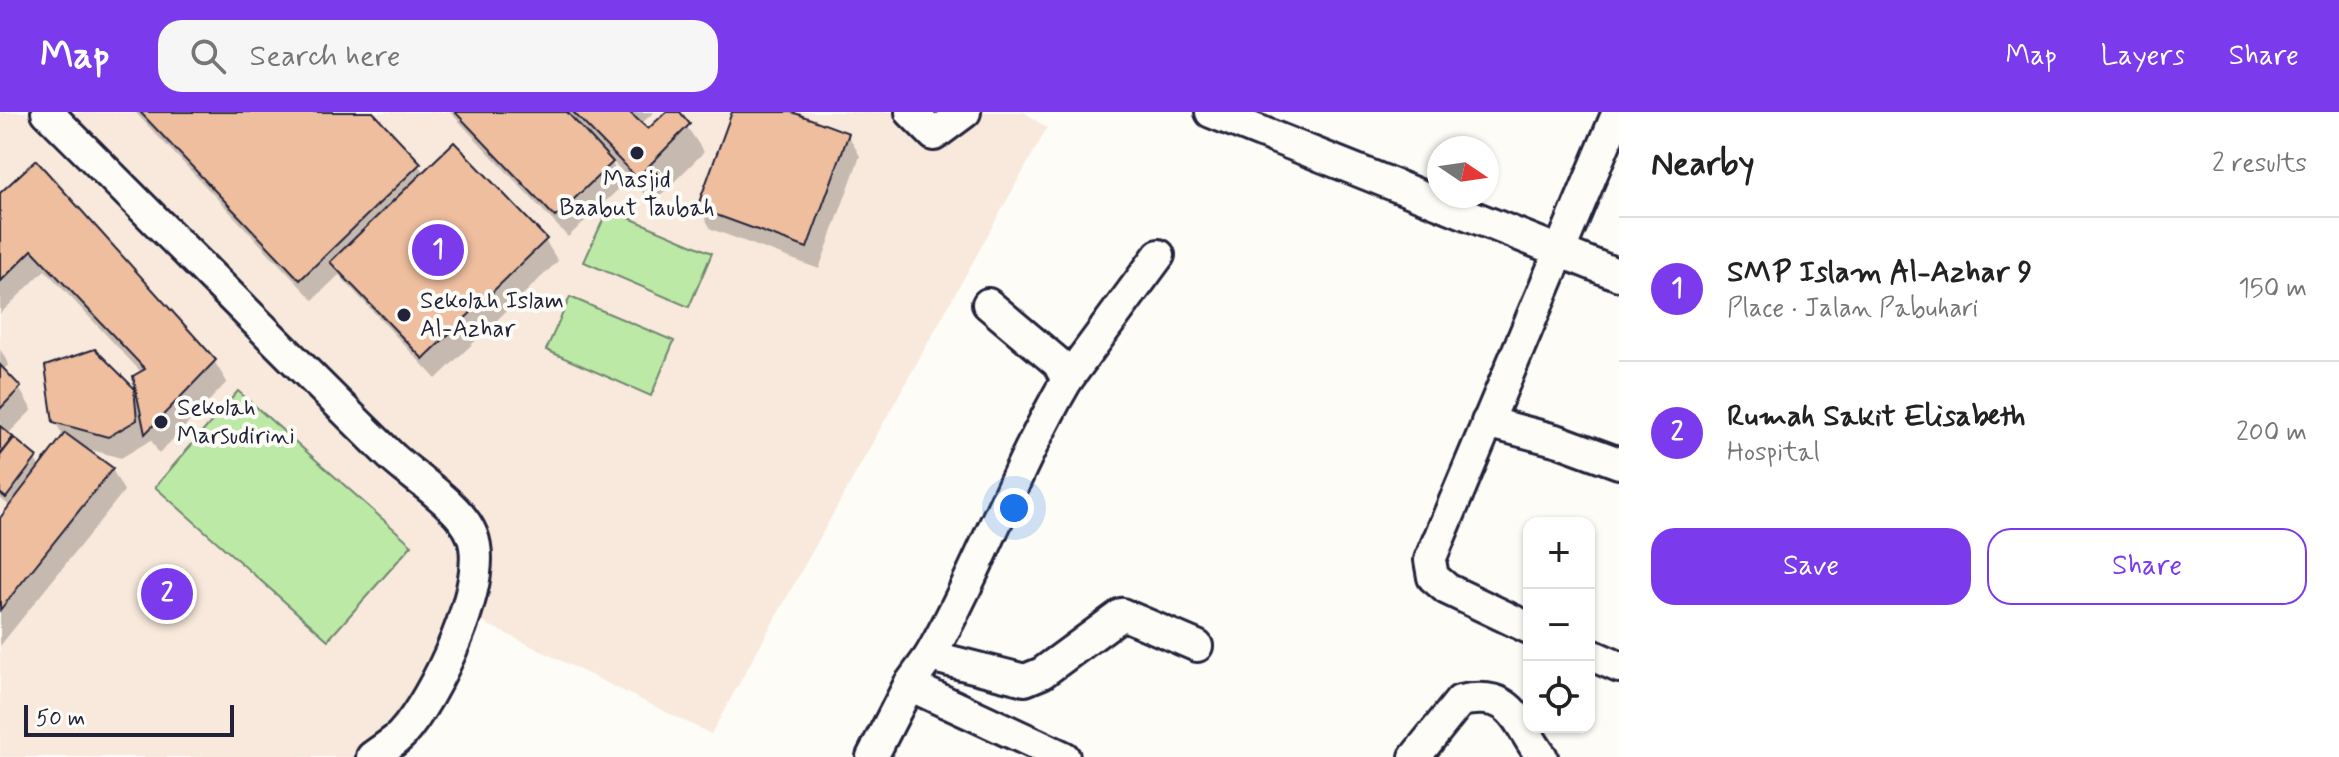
<!DOCTYPE html>
<html lang="en">
<head>
<meta charset="utf-8">
<style>
	:root { --surface:#fff; --page:#f6f6f6; --text:#222; --muted:#767676; --line:#e0e0e0; --accent:#7c3aed }
	body { margin:0; font-family:Mynerve,sans-serif; background:var(--page); color:var(--text) }
	.controls { position:absolute; right:24px; bottom:24px; display:grid; overflow:hidden; border-radius:16px; box-shadow:0 2px 6px #0004 }
	.controls button { width:72px; height:72px; display:grid; place-items:center; padding:0; border:0; border-bottom:2px solid var(--line); background:var(--surface); color:var(--text); font:40px sans-serif }
	.compass { position:absolute; left:1427px; top:24px; width:72px; height:72px; border-radius:50%; background:var(--surface); box-shadow:0 2px 6px #0004; rotate:103deg }
	.scale { position:absolute; left:24px; bottom:20px; width:210px; box-sizing:border-box; padding-left:8px; border:4px solid #22223b; border-top:0; font-size:22px; line-height:28px; white-space:nowrap; color:#22223b; -webkit-text-stroke:6px #fdfcf7; paint-order:stroke }
	.you { position:absolute; left:1014px; top:396px; width:28px; height:28px; margin:-20px; border:6px solid #fff; border-radius:50%; background:#1a73e8; box-shadow:0 0 0 12px #1a73e833 }
	.badge { display:grid; place-items:center; width:52px; height:52px; border-radius:50%; background:var(--accent); color:#fff; font-size:26px; font-weight:700 }
	.pin { position:absolute; translate:-50% -50%; border:4px solid #fff; box-shadow:0 2px 8px #0006 }
	.list { margin:0; padding:0; list-style:none }
	h2 { display:flex; justify-content:space-between; align-items:center; height:104px; margin:0; padding:0 32px; font-size:34px }
	h2 small { font-size:26px; font-weight:400; color:var(--muted) }
	.list li { display:grid; grid-template-columns:52px 1fr auto; gap:24px; align-items:center; box-sizing:border-box; height:144px; padding:0 32px; border-top:2px solid var(--line) }
	.list b { display:block; font-size:30px; white-space:nowrap }
	.list p { margin:0; font-size:26px; white-space:nowrap; color:var(--muted) }
	.list em { font-size:26px; font-style:normal; color:var(--muted) }
	.actions { display:flex; gap:16px; padding:24px 32px }
	.actions a { flex:1; padding:18px 0; border:2px solid var(--accent); border-radius:24px; text-align:center; font-size:28px; color:var(--accent) }
	.actions .main { background:var(--accent); color:#fff }
	.icon { flex:none; width:44px; height:44px; fill:none; stroke:currentColor; stroke-width:2; stroke-linecap:round; stroke-linejoin:round }
	.map { position:relative; flex:none; width:1619px; height:645px; overflow:hidden }
	header { display:flex; align-items:center; gap:48px; box-sizing:border-box; height:112px; padding:0 40px; background:var(--accent); color:#fff }
	header strong { font-size:38px }
	nav { display:flex; gap:44px; margin-inline-start:auto; font-size:28px }
	.search { width:560px; height:72px; background:var(--page); display:flex; align-items:center; gap:20px; box-sizing:border-box; padding:0 28px; border-radius:24px; color:var(--muted); font-size:30px }
	main { display:flex }
	aside { flex:1; background:var(--surface) }
	.map>svg:first-child { display:block }
	.built { fill:#f8e9dc }
	.green { fill:#bde9a6; stroke:#708670; stroke-width:2 }
	.shadow { fill:#0003 }
	.building { fill:#eebe9e; stroke:#22223b; stroke-width:2 }
	.lines { fill:none; stroke-linecap:round; stroke-linejoin:round }
	.street-casing { stroke:#22223b; stroke-width:36 }
	.street { stroke:#fdfcf7; stroke-width:30 }
	.poi-dot { fill:#22223b; stroke:#fdfcf7; stroke-width:3 }
	.labels { text-anchor:middle; dominant-baseline:central; stroke-width:8; stroke-linejoin:round; paint-order:stroke }
	.poi-label { font-size:24px; fill:#22223b; stroke:#fdfcf7; text-anchor:start }
</style>
</head>
<body>
<header>
<strong>Map</strong>
<div class="search"><svg class="icon" aria-label="search" viewBox="0 0 24 24"><circle cx="10" cy="10" r="6"/><path d="M15 15l6 6"/></svg>Search here</div>
<nav><a>Map</a><a>Layers</a><a>Share</a></nav>
</header>
<main>
<div class="map">
<svg width="1619" height="645" viewBox="0 0 1619 645">
	<rect width="100%" height="100%" fill="#fdfcf7"/>
	<filter id="ink" filterUnits="userSpaceOnUse"><feTurbulence type="fractalNoise" baseFrequency=".0125" numOctaves="2"/><feDisplacementMap in="SourceGraphic" scale="16" xChannelSelector="R" yChannelSelector="G"/><feConvolveMatrix kernelMatrix="1 2 1 2 8 2 1 2 1" color-interpolation-filters="sRGB"/></filter>
	<g filter="url(#ink)">
		<!-- built -->
		<path class="built" d="M 0,0 L 1024,0 L 1047,16 L 711,622 L 472,505 L 393,645 L 0,645 Z"/>
		<!-- green -->
		<g class="green">
			<path d="M 608,97 L 712,141 L 689,195 L 584,150 Z"/>
			<path d="M 570,185 L 674,229 L 651,284 L 546,238 Z"/>
			<path d="M 238,279 L 412,433 L 328,528 L 155,375 Z"/>
		</g>
		<!-- shadow -->
		<g class="shadow">
			<path d="M 135,0 L 370,0 L 425,61 L 545,128 L 558,149 L 436,267 L 339,163 L 313,188 Z"/>
			<path d="M 450,0 L 654,0 L 640,13 L 648,20 L 668,0 L 677,0 L 704,40 L 653,91 L 610,47 L 623,73 L 568,125 Z"/>
			<path d="M 734,0 L 786,0 L 848,23 L 860,44 L 819,157 L 711,117 L 699,96 Z"/>
			<path d="M 0,83 L 214,249 L 227,270 L 159,342 L 151,328 L 121,346 L 81,335 L 112,357 L 124,379 L 0,534 L 0,409 L 11,395 L 0,386 L 0,237 L 9,253 L 2,258 L 19,276 L 32,298 L 7,323 L 35,347 L 40,356 L 64,325 L 55,310 L 132,277 L 139,288 L 142,261 L 45,158 L 0,202 Z"/>
		</g>
		<!-- building -->
		<g class="building">
			<path d="M 140,0 L 373,0 L 421,51 L 300,168 Z"/>
			<path d="M 455,0 L 567,0 L 613,50 L 555,105 Z"/>
			<path d="M 573,0 L 629,0 L 648,17 L 666,0 L 680,0 L 690,12 L 637,66 Z"/>
			<path d="M 732,0 L 792,0 L 849,21 L 807,136 L 697,96 Z"/>
			<path d="M 454,30 L 547,127 L 423,247 L 330,150 Z"/>
			<path d="M 36,48 L 216,248 L 145,322 L 133,264 L 145,257 L 32,138 L 0,170 L 0,81 Z"/>
			<path d="M 95,237 L 134,276 L 137,308 L 108,325 L 53,310 L 45,254 Z"/>
			<path d="M 0,253 L 21,275 L 0,297 Z"/>
			<path d="M 0,314 L 13,325 L 0,342 Z"/>
			<path d="M 65,321 L 113,356 L 0,498 L 0,406 Z"/>
			<path d="M 14,326 L 37,345 L 6,386 L 0,381 L 0,344 Z"/>
		</g>
		<g class="lines">
			<!-- street casing -->
			<g class="street-casing">
				<g id="street">
					<path d="M 47,0 C 162,114 275,230 390,343 C 413,365 461,394 472,423 C 491,470 434,587 401,623 C 393,631 381,638 372,645"/>
					<path d="M 911,0 L 934,23 L 965,0"/>
					<path d="M 1211,0 L 1619,163"/>
					<path d="M 1067,268 L 1159,143"/>
					<path d="M 1487,310 L 1559,329 L 1619,351"/>
					<path d="M 1529,516 L 1447,477 L 1433,465 L 1430,448 L 1618,0"/>
					<path d="M 1589,542 L 1619,555"/>
					<path d="M 930,544 C 981,454 1015,357 1067,268 L 1058,251 L 988,192"/>
					<path d="M 909,573 L 1064,645"/>
					<path d="M 872,645 L 909,573 L 930,544 L 1025,568 L 1042,561 L 1122,502 L 1197,534"/>
					<path d="M 1415,645 L 1460,589 C 1515,578 1515,609 1542,645"/>
				</g>
			</g>
			<!-- street -->
			<use href="#street" class="street"/>
		</g>
	</g>
	<!-- markers -->
	<g class="poi-dot">
		<circle cx="637" cy="41" r="8"/>
		<circle cx="404" cy="203" r="8"/>
		<circle cx="161" cy="310" r="8"/>
	</g>
	<g class="labels">
		<!-- poi labels -->
		<g class="poi-label">
			<text x="637" y="68" text-anchor="middle">Masjid<tspan x="637" dy="28">Baabut Taubah</tspan></text>
			<text x="420" y="189">Sekolah Islam<tspan x="420" dy="28">Al-Azhar</tspan></text>
			<text x="177" y="296">Sekolah<tspan x="177" dy="28">Marsudirini</tspan></text>
		</g>
	</g>
</svg>
<div class="controls">
<button>+</button>
<button>−</button>
<button><svg class="icon" aria-label="locate" viewBox="0 0 24 24"><circle cx="12" cy="12" r="6"/><path d="M12 2v4M12 18v4M2 12h4M18 12h4"/></svg></button>
</div>
<svg class="compass" viewBox="-18 -18 36 36"><path d="M0-13l5 13h-10z" fill="#e53935"/><path d="M0 13l5-13h-10z" fill="#767676"/></svg>
<div class="scale">50 m</div>
<div class="you"></div>
<div class="pin badge" style="left:438px;top:138px">1</div>
<div class="pin badge" style="left:167px;top:482px">2</div>
</div>
<aside>
<h2>Nearby<small>2 results</small></h2>
<ul class="list">
<li><span class="badge">1</span><div><b>SMP Islam Al-Azhar 9</b><p>Place · Jalan Pabuhari</p></div><em>150 m</em></li>
<li><span class="badge">2</span><div><b>Rumah Sakit Elisabeth</b><p>Hospital</p></div><em>200 m</em></li>
</ul>
<div class="actions"><a class="main">Save</a><a>Share</a></div>
</aside>
</main>
</body>
</html>
